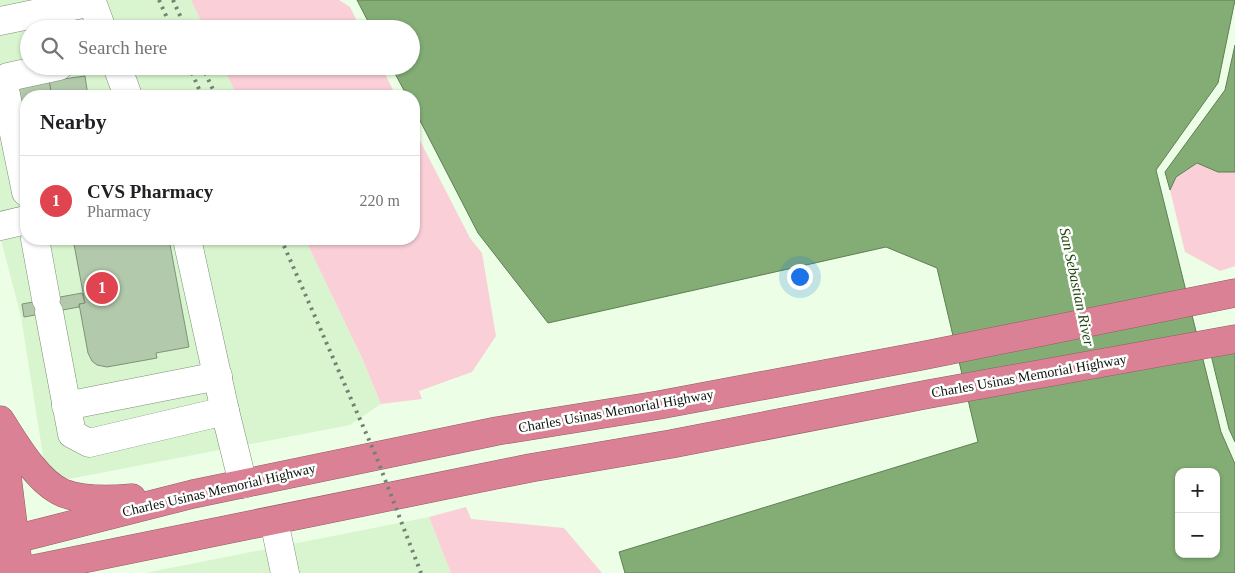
<!DOCTYPE html>
<html lang="en">
<head>
<meta charset="utf-8">
<style>
	:root { --surface:#fff; --page:#f2f2f2; --text:#202124; --muted:#757577; --line:#e0e0e0; --accent:#7c3aed }
	body { margin:0; font-family:Georgia,serif; background:var(--page); color:var(--text) }
	.controls { position:absolute; right:15px; bottom:15px; display:grid; overflow:hidden; border-radius:10px; box-shadow:0 1px 4px #0004 }
	.controls button { width:45px; height:45px; display:grid; place-items:center; padding:0; border:0; border-bottom:1px solid var(--line); background:var(--surface); color:var(--text); font:25px sans-serif }
	.you { position:absolute; left:799px; top:276px; width:18px; height:18px; margin:-12px; border:4px solid #fff; border-radius:50%; background:#1a73e8; box-shadow:0 0 0 8px #1a73e833 }
	.badge { display:grid; place-items:center; width:32px; height:32px; border-radius:50%; background:var(--accent); color:#fff; font-size:16px; font-weight:700 }
	.pin { position:absolute; translate:-50% -50%; border:2px solid #fff; box-shadow:0 1px 5px #0006 }
	.list { margin:0; padding:0; list-style:none }
	h2 { display:flex; justify-content:space-between; align-items:center; height:65px; margin:0; padding:0 20px; font-size:21px }
	h2 small { font-size:16px; font-weight:400; color:var(--muted) }
	.list li { display:grid; grid-template-columns:32px 1fr auto; gap:15px; align-items:center; box-sizing:border-box; height:90px; padding:0 20px; border-top:1px solid var(--line) }
	.list b { display:block; font-size:19px; white-space:nowrap }
	.list p { margin:0; font-size:16px; white-space:nowrap; color:var(--muted) }
	.list em { font-size:16px; font-style:normal; color:var(--muted) }
	.icon { flex:none; width:28px; height:28px; fill:none; stroke:currentColor; stroke-width:2; stroke-linecap:round; stroke-linejoin:round }
	.map { position:relative; flex:none; width:1235px; height:573px; overflow:hidden }
	.search { position:absolute; background:var(--surface); box-shadow:0 1px 4px #0004; left:20px; top:20px; width:400px; height:55px; display:flex; align-items:center; gap:12px; box-sizing:border-box; padding:0 18px; border-radius:28px; color:var(--muted); font-size:19px }
	.panel { position:absolute; background:var(--surface); box-shadow:0 1px 4px #0004; left:20px; top:90px; width:400px; height:155px; border-radius:20px }
	.map>svg:first-child { display:block }
	.built { fill:#d9f5d0 }
	.green { fill:#facfd7 }
	.water { fill:#83ad75; stroke:#5f7f55; fill-rule:evenodd }
	.building { fill:#b3c9ab; stroke:#7e9377 }
	.lines { fill:none; stroke-linecap:round; stroke-linejoin:round }
	.minor-casing { stroke:#7c9175; stroke-width:29 }
	.highway-casing { stroke:#935b64; stroke-width:29 }
	.minor { stroke:#fff; stroke-width:28 }
	.highway { stroke:#db8195; stroke-width:28 }
	.rail { stroke:#748170; stroke-width:4; stroke-dasharray:2.5 5; stroke-linecap:butt }
	.labels { text-anchor:middle; dominant-baseline:central; stroke-width:5; stroke-linejoin:round; paint-order:stroke }
	.street-label { font-size:14px; fill:#0c140a; stroke:#fff }
	.water-label { font-size:15px; font-style:italic; fill:#21480e; stroke:#fff }
</style>
</head>
<body>
<div class="map">
<svg width="1235" height="573" viewBox="0 0 1235 573">
	<rect width="100%" height="100%" fill="#ecffe6"/>
	<!-- built -->
	<g class="built">
		<path d="M 0,0 L 191,0 L 205,29 L 29,29 L 29,66 L 223,66 L 237,96 L 26,96 L 26,239 L 305,239 L 362,358 L 381,404 L 350,425 L 64,480 L 44,462 L 21,317 L 0,236 Z"/>
		<path d="M 429,517 L 451,573 L 145,573 Z"/>
	</g>
	<!-- green -->
	<g class="green">
		<path d="M 191,0 L 339,0 L 350,7 L 361,29 L 205,29 Z"/>
		<path d="M 223,66 L 381,66 L 396,96 L 237,96 Z"/>
		<path d="M 414,129 L 470,238 L 482,253 L 496,336 L 472,372 L 419,391 L 422,399 L 381,404 L 362,358 L 305,239 L 414,239 Z"/>
		<path d="M 1197,163 L 1218,172 L 1235,172 L 1235,266 L 1220,271 L 1185,252 L 1170,190 L 1176,177 Z"/>
		<path d="M 466,507 L 471,519 L 564,528 L 602,573 L 451,573 L 429,517 Z"/>
	</g>
	<!-- water -->
	<g class="water">
		<path d="M 357,0 L 1235,0 L 1218,83 L 1156,170 L 1221,432 L 1235,464 L 1235,573 L 625,573 L 619,552 L 978,442 L 937,268 L 886,247 L 548,323 L 478,233 L 414,109 L 414,96 L 407,96 L 391,66 L 411,66 L 411,29 L 372,29 ZM 1179,472 L 1216,472 L 1216,554 L 1179,554 Z"/>
		<path d="M 1235,45 L 1235,172 L 1218,172 L 1197,163 L 1176,177 L 1170,190 L 1165,172 L 1225,90 Z"/>
		<path d="M 1235,351 L 1235,442 L 1229,429 L 1211,355 Z"/>
	</g>
	<!-- building -->
	<g class="building">
		<path d="M 85,76 L 88,96 L 52,96 L 49,81 Z"/>
		<path d="M 49,81 L 52,96 L 26,96 L 26,146 L 17,85 Z"/>
		<path d="M 73,239 L 169,239 L 189,347 L 156,353 L 157,358 L 107,367 L 97,365 L 92,361 L 88,353 L 79,304 L 85,303 Z"/>
		<path d="M 82,293 L 85,303 L 79,304 L 79,307 L 24,317 L 22,304 Z"/>
	</g>
	<g class="lines">
		<!-- minor casing -->
		<g class="minor-casing">
			<g id="minor">
				<path d="M 0,21 L 92,2 L 102,29"/>
				<path d="M 117,66 L 128,96"/>
				<path d="M 26,192 L 4,85 L 8,77 L 59,66"/>
				<path d="M 0,226 L 26,220"/>
				<path d="M 35,239 L 46,299"/>
				<path d="M 187,239 L 225,411"/>
				<path d="M 49,312 L 72,434 L 89,443 L 225,411 L 243,484"/>
				<path d="M 66,406 L 218,376"/>
				<path d="M 274,521 L 285,573"/>
			</g>
		</g>
		<!-- highway casing -->
		<g class="highway-casing">
			<g id="highway">
				<path d="M 0,420 C 15,443 37,482 63,493 C 84,501 109,500 132,498"/>
				<path d="M 1,428 L 17,556"/>
				<path d="M 0,543 L 193,494 L 497,431 L 659,405 L 921,356 L 1235,293"/>
				<path d="M 0,565 L 19,572 L 530,468 L 671,444 L 929,394 L 1235,339"/>
			</g>
		</g>
		<!-- minor -->
		<use href="#minor" class="minor"/>
		<!-- highway -->
		<use href="#highway" class="highway"/>
		<!-- rail -->
		<g class="rail">
			<path d="M 159,0 L 172,29"/>
			<path d="M 173,0 L 186,29"/>
			<path d="M 189,66 L 202,96"/>
			<path d="M 202,66 L 216,96"/>
			<path d="M 281,239 L 376,456 L 421,573"/>
		</g>
	</g>
	<g class="labels">
		<!-- street labels -->
		<g class="street-label">
			<text transform="translate(1029 376) rotate(-10)">Charles Usinas Memorial Highway</text>
			<text transform="translate(616 411) rotate(-10)">Charles Usinas Memorial Highway</text>
			<text transform="translate(219 490) rotate(-13)">Charles Usinas Memorial Highway</text>
		</g>
		<!-- water labels -->
		<g class="water-label">
			<text transform="translate(1077 287) rotate(78)">San Sebastian River</text>
		</g>
	</g>
</svg>
<div class="controls">
<button>+</button>
<button>−</button>
</div>
<div class="you"></div>
<div class="pin badge" style="left:102px;top:288px;background:#e0444e">1</div>
<div class="search"><svg class="icon" aria-label="search" viewBox="0 0 24 24"><circle cx="10" cy="10" r="6"/><path d="M15 15l6 6"/></svg>Search here</div>
<section class="panel">
<h2>Nearby<small></small></h2>
<ul class="list">
<li><span class="badge" style="background:#e0444e">1</span><div><b>CVS Pharmacy</b><p>Pharmacy</p></div><em>220 m</em></li>
</ul>
</section>
</div>
</body>
</html>
